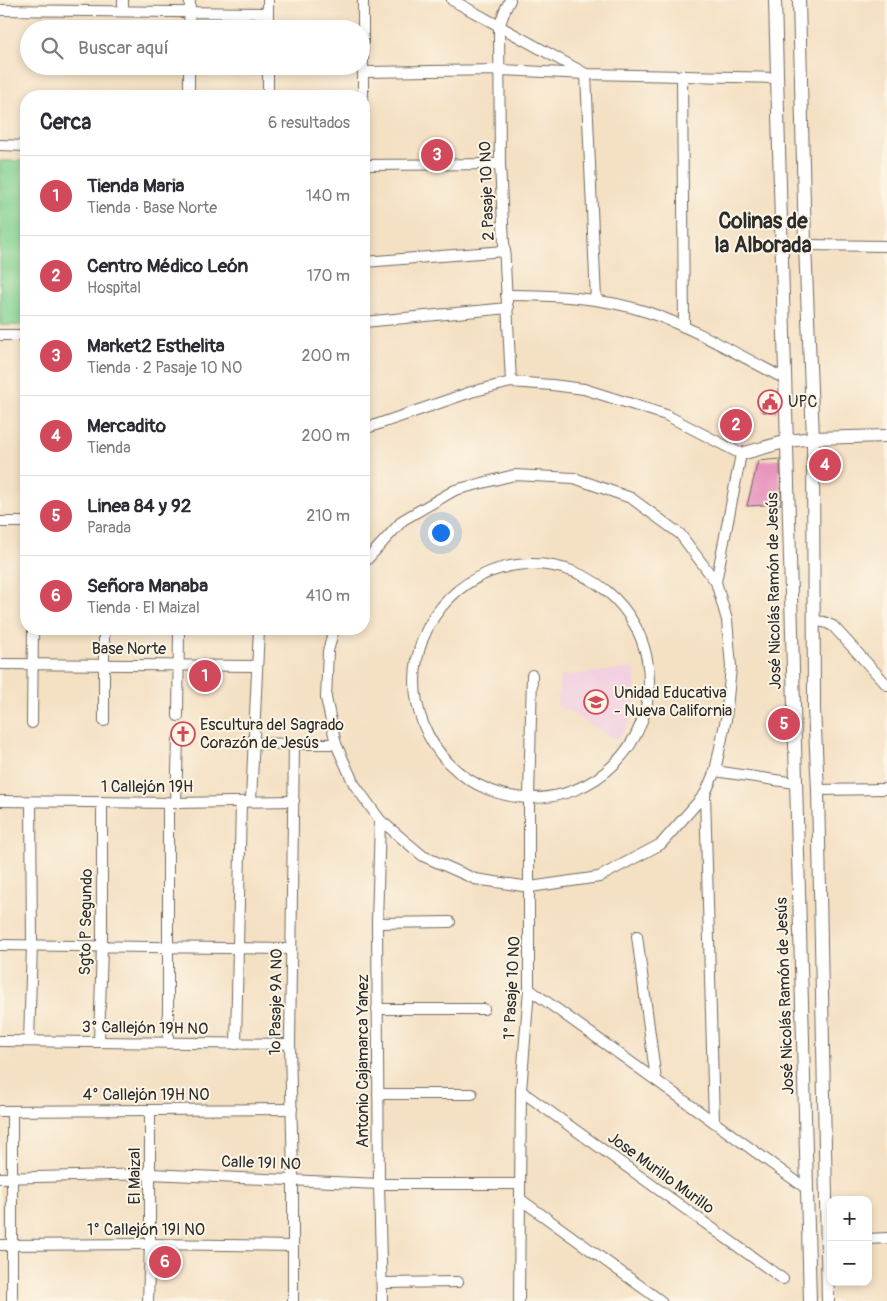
<!DOCTYPE html>
<html lang="es">
<head>
<meta charset="utf-8">
<style>
	:root { --surface:#fff; --page:#f2f2f3; --text:#2b2b33; --muted:#7c7c81; --line:#e1e1e2; --accent:#d1495b }
	body { margin:0; font-family:Pangolin,sans-serif; background:var(--page); color:var(--text) }
	.controls { position:absolute; right:15px; bottom:15px; display:grid; overflow:hidden; border-radius:10px; box-shadow:0 2px 8px #0003 }
	.controls button { width:45px; height:45px; display:grid; place-items:center; padding:0; border:0; border-bottom:1px solid var(--line); background:var(--surface); color:var(--text); font:25px sans-serif }
	.you { position:absolute; left:440px; top:532px; width:18px; height:18px; margin:-12px; border:4px solid #fff; border-radius:50%; background:#1a73e8; box-shadow:0 0 0 8px #1a73e833 }
	.badge { display:grid; place-items:center; width:32px; height:32px; border-radius:50%; background:var(--accent); color:#fff; font-size:16px; font-weight:700 }
	.pin { position:absolute; translate:-50% -50%; border:2px solid #fff; box-shadow:0 1px 5px #0006 }
	.list { margin:0; padding:0; list-style:none }
	h2 { display:flex; justify-content:space-between; align-items:center; height:65px; margin:0; padding:0 20px; font-size:21px }
	h2 small { font-size:16px; font-weight:400; color:var(--muted) }
	.list li { display:grid; grid-template-columns:32px 1fr auto; gap:15px; align-items:center; box-sizing:border-box; height:80px; padding:0 20px; border-top:1px solid var(--line) }
	.list b { display:block; font-size:19px; white-space:nowrap }
	.list p { margin:0; font-size:16px; white-space:nowrap; color:var(--muted) }
	.list em { font-size:16px; font-style:normal; color:var(--muted) }
	.icon { flex:none; width:28px; height:28px; fill:none; stroke:currentColor; stroke-width:2; stroke-linecap:round; stroke-linejoin:round }
	.map { position:relative; flex:none; width:887px; height:1301px; overflow:hidden }
	.search { position:absolute; background:var(--surface); box-shadow:0 2px 8px #0003; left:20px; top:20px; width:350px; height:55px; display:flex; align-items:center; gap:12px; box-sizing:border-box; padding:0 18px; border-radius:28px; color:var(--muted); font-size:19px }
	.panel { position:absolute; background:var(--surface); box-shadow:0 2px 8px #0003; left:20px; top:90px; width:350px; height:545px; border-radius:20px }
	.map>svg:first-child { display:block }
	.built { fill:#f2cfe1 }
	.green { fill:#82d292; stroke:#567e5e }
	.building { fill:#e896bd }
	.lines { fill:none; stroke-linecap:round; stroke-linejoin:round }
	.minor-casing { stroke:#716a60; stroke-width:12 }
	.tertiary-casing { stroke:#716a60; stroke-width:14 }
	.minor { stroke:#fff; stroke-width:10 }
	.tertiary { stroke:#fff; stroke-width:12 }
	.labels { text-anchor:middle; dominant-baseline:central; stroke-width:4; stroke-linejoin:round; paint-order:stroke }
	.street-label { font-size:16px; fill:#2b2b2b; stroke:#fcf5e5 }
	.poi-label { font-size:16px; fill:#2b2b2b; stroke:#fcf5e5; text-anchor:start }
	.district-label { font-size:21px; font-weight:bold; fill:#2b2b2b; stroke:#fcf5e5 }
</style>
</head>
<body>
<div class="map">
<svg width="887" height="1301" viewBox="0 0 887 1301">
	<rect width="100%" height="100%" fill="#fcf5e5"/>
	<filter id="ink" filterUnits="userSpaceOnUse"><feTurbulence type="fractalNoise" baseFrequency=".02" numOctaves="2"/><feDisplacementMap in="SourceGraphic" scale="10" xChannelSelector="R" yChannelSelector="G"/><feConvolveMatrix kernelMatrix="1 2 1 2 8 2 1 2 1" color-interpolation-filters="sRGB"/></filter>
	<filter id="wash" filterUnits="userSpaceOnUse"><feTurbulence type="fractalNoise" baseFrequency=".0096" numOctaves="4" result="noise"/><feDisplacementMap in="SourceGraphic" scale="20" xChannelSelector="R" yChannelSelector="G"/><feGaussianBlur stdDeviation="1.12" result="paint"/><feColorMatrix in="noise" values="0 0 0 0 0 0 0 0 0 0 0 0 0 0 0 0 0 1.4 0 .05"/><feComposite in="paint" operator="in"/></filter>
	<g filter="url(#wash)">
		<rect width="100%" height="100%" fill="#f4e0c3"/>
		<!-- built -->
		<g class="built">
			<path d="M 733,404 L 756,419 L 742,446 L 739,447 L 735,447 L 716,431 Z"/>
			<path d="M 634,668 L 636,700 L 635,709 L 632,718 L 624,731 L 616,740 L 557,705 L 560,676 Z"/>
		</g>
		<!-- green -->
		<path class="green" d="M 25,159 L 26,159 L 26,325 L 0,325 L 0,161 L 24,161 Z"/>
		<g id="blocks">
			<!-- building -->
			<g class="building">
				<path d="M 763,393 L 776,393 L 777,412 L 763,412 Z"/>
				<path d="M 780,459 L 781,504 L 747,506 L 758,461 Z"/>
			</g>
		</g>
	</g>
	<g filter="url(#ink)">
		<use href="#blocks" fill-opacity="0" stroke="#716a60" stroke-width="1"/>
		<g class="lines">
			<!-- minor casing -->
			<g class="minor-casing">
				<g id="minor">
					<path d="M 452,0 L 586,74 L 596,300"/>
					<path d="M 510,0 L 505,10 L 499,27 L 500,164 L 511,382"/>
					<path d="M 0,10 L 268,13"/>
					<path d="M 123,11 L 123,0"/>
					<path d="M 189,29 L 190,0"/>
					<path d="M 268,29 L 268,0"/>
					<path d="M 363,72 L 500,70 L 586,74 L 778,78"/>
					<path d="M 682,75 L 684,327"/>
					<path d="M 189,96 L 189,66"/>
					<path d="M 268,96 L 268,66"/>
					<path d="M 363,96 L 363,0"/>
					<path d="M 0,145 L 26,146"/>
					<path d="M 364,165 L 500,164"/>
					<path d="M 805,245 L 887,246"/>
					<path d="M 364,262 L 505,251"/>
					<path d="M 506,295 C 553,295 601,297 647,312 C 695,328 740,356 785,379"/>
					<path d="M 364,322 L 508,308"/>
					<path d="M 0,335 L 26,335"/>
					<path d="M 364,429 L 471,392 L 511,382 L 552,385 L 584,389 L 666,415 L 741,454 L 716,582"/>
					<path d="M 0,522 L 26,522"/>
					<circle cx="532" cy="681" r="117"/>
					<path d="M 814,621 L 824,622 L 833,626 L 887,685"/>
					<path d="M 334,629 L 328,651 L 326,698 L 336,744 L 354,784 L 380,820 L 423,856 L 475,879 L 530,887 L 599,877 L 661,844 L 705,794 L 715,771 L 726,719 L 731,667 L 727,620 L 716,582 L 680,534 L 631,498 L 574,478 L 514,475 L 455,490 L 403,520 L 364,563"/>
					<path d="M 0,664 L 257,666"/>
					<path d="M 178,716 L 179,629"/>
					<path d="M 104,721 L 104,629"/>
					<path d="M 32,723 L 33,629"/>
					<path d="M 254,743 L 294,744"/>
					<path d="M 715,771 L 795,783"/>
					<path d="M 818,790 L 887,789"/>
					<path d="M 705,794 L 714,1122"/>
					<path d="M 0,801 L 176,803 L 294,801"/>
					<path d="M 251,801 L 259,629"/>
					<path d="M 176,803 L 178,740"/>
					<path d="M 380,820 L 377,923 L 379,1184 L 382,1301"/>
					<path d="M 377,923 L 450,922"/>
					<path d="M 637,936 L 656,1080"/>
					<path d="M 0,945 L 291,949"/>
					<path d="M 529,989 L 807,1189"/>
					<path d="M 377,1009 L 484,1009"/>
					<path d="M 0,1041 L 290,1044"/>
					<path d="M 29,1041 L 32,945 L 31,802"/>
					<path d="M 99,1042 L 102,946 L 102,802"/>
					<path d="M 168,1043 L 168,802"/>
					<path d="M 236,1044 L 241,802"/>
					<path d="M 521,1091 L 783,1279"/>
					<path d="M 378,1094 L 472,1094"/>
					<path d="M 0,1111 L 292,1109"/>
					<path d="M 12,1111 L 12,1301"/>
					<path d="M 0,1178 L 150,1174 L 379,1184 L 520,1184"/>
					<path d="M 520,1199 L 661,1301"/>
					<path d="M 868,1239 L 887,1238"/>
					<path d="M 0,1245 L 150,1244 L 293,1246"/>
					<path d="M 382,1283 L 458,1282"/>
					<path d="M 148,1301 L 150,1244 L 150,1111"/>
					<path d="M 293,1301 L 293,1179 L 290,1044 L 294,744 L 336,744"/>
					<path d="M 519,1301 L 521,1091 L 529,989 L 529,798 L 532,675"/>
				</g>
			</g>
			<!-- tertiary casing -->
			<g class="tertiary-casing">
				<g id="tertiary">
					<path d="M 775,0 C 789,434 796,867 810,1301"/>
					<path d="M 799,0 L 805,245 L 813,438 L 814,709 L 818,790 L 828,1301"/>
					<path d="M 741,454 L 788,441 L 813,438 L 887,436"/>
				</g>
			</g>
			<!-- minor -->
			<use href="#minor" class="minor"/>
			<!-- tertiary -->
			<use href="#tertiary" class="tertiary"/>
		</g>
	</g>
	<!-- icons -->
	<defs>
		<g id="civic-ring" transform="scale(1.25)"><circle r="9.5" fill="#fcf5e5" stroke="#d1495b" stroke-width="1.5"/><path d="M-.6-6.5H3V-4.5H.6V-3L4-1V1h2V6H-6V1h2V-1L-.6-3ZM-1.2 2.5V6h2.4V2.5Z" fill="#d1495b"/></g>
		<g id="school-ring" transform="scale(1.25)"><circle r="9.5" fill="#fcf5e5" stroke="#d1495b" stroke-width="1.5"/><path d="M0-5L7-2L0 1L-7-2ZM-4 1L0 2.5L4 1V4Q0 6-4 4Z" fill="#d1495b"/></g>
		<g id="church-ring" transform="scale(1.25)"><circle r="9.5" fill="#fcf5e5" stroke="#d1495b" stroke-width="1.5"/><path d="M-1.2-6h2.4v3.5h3.3v2.4h-3.3V6h-2.4V-.1h-3.3v-2.4h3.3Z" fill="#d1495b"/></g>
	</defs>
	<g fill-rule="evenodd">
		<use href="#civic-ring" x="770" y="402"/>
		<use href="#school-ring" x="596" y="702"/>
		<use href="#church-ring" x="183" y="734"/>
	</g>
	<g class="labels">
		<!-- street labels -->
		<g class="street-label">
			<text transform="translate(487 191) rotate(-92)">2 Pasaje 10 NO</text>
			<text transform="translate(774 591) rotate(-91)">José Nicolás Ramón de Jesús</text>
			<text x="129" y="649">Base Norte</text>
			<text x="147" y="787">1 Callejón 19H</text>
			<text transform="translate(86 922) rotate(-89)">Sgto P Segundo</text>
			<text transform="translate(512 988) rotate(-87)">1° Pasaje 10 NO</text>
			<text transform="translate(785 996) rotate(-92)">José Nicolás Ramón de Jesús</text>
			<text transform="translate(276 1002) rotate(-89)">1º Pasaje 9A NO</text>
			<text transform="translate(145 1028) rotate(1)">3° Callejón 19H NO</text>
			<text transform="translate(363 1061) rotate(-90)">Antonio Cajamarca Yanez</text>
			<text x="146" y="1095">4° Callejón 19H NO</text>
			<text transform="translate(261 1163) rotate(2)">Calle 19I NO</text>
			<text transform="translate(661 1173) rotate(36)">Jose Murillo Murillo</text>
			<text transform="translate(135 1176) rotate(-90)">El Maizal</text>
			<text x="146" y="1230">1° Callejón 19I NO</text>
		</g>
		<!-- poi labels -->
		<g class="poi-label">
			<text x="788" y="402">UPC</text>
			<text x="614" y="693">Unidad Educativa<tspan x="614" dy="18">- Nueva California</tspan></text>
			<text x="200" y="725">Escultura del Sagrado<tspan x="200" dy="18">Corazón de Jesús</tspan></text>
		</g>
		<!-- district labels -->
		<g class="district-label">
			<text x="763" y="221">Colinas de<tspan x="763" dy="24">la Alborada</tspan></text>
		</g>
	</g>
</svg>
<div class="controls">
<button>+</button>
<button>−</button>
</div>
<div class="you"></div>
<div class="pin badge" style="left:205px;top:676px">1</div>
<div class="pin badge" style="left:736px;top:425px">2</div>
<div class="pin badge" style="left:437px;top:155px">3</div>
<div class="pin badge" style="left:825px;top:465px">4</div>
<div class="pin badge" style="left:784px;top:724px">5</div>
<div class="pin badge" style="left:165px;top:1262px">6</div>
<div class="search"><svg class="icon" aria-label="search" viewBox="0 0 24 24"><circle cx="10" cy="10" r="6"/><path d="M15 15l6 6"/></svg>Buscar aquí</div>
<section class="panel">
<h2>Cerca<small>6 resultados</small></h2>
<ul class="list">
<li><span class="badge">1</span><div><b>Tienda Maria</b><p>Tienda · Base Norte</p></div><em>140 m</em></li>
<li><span class="badge">2</span><div><b>Centro Médico León</b><p>Hospital</p></div><em>170 m</em></li>
<li><span class="badge">3</span><div><b>Market2 Esthelita</b><p>Tienda · 2 Pasaje 10 NO</p></div><em>200 m</em></li>
<li><span class="badge">4</span><div><b>Mercadito</b><p>Tienda</p></div><em>200 m</em></li>
<li><span class="badge">5</span><div><b>Linea 84 y 92</b><p>Parada</p></div><em>210 m</em></li>
<li><span class="badge">6</span><div><b>Señora Manaba</b><p>Tienda · El Maizal</p></div><em>410 m</em></li>
</ul>
</section>
</div>
</body>
</html>
